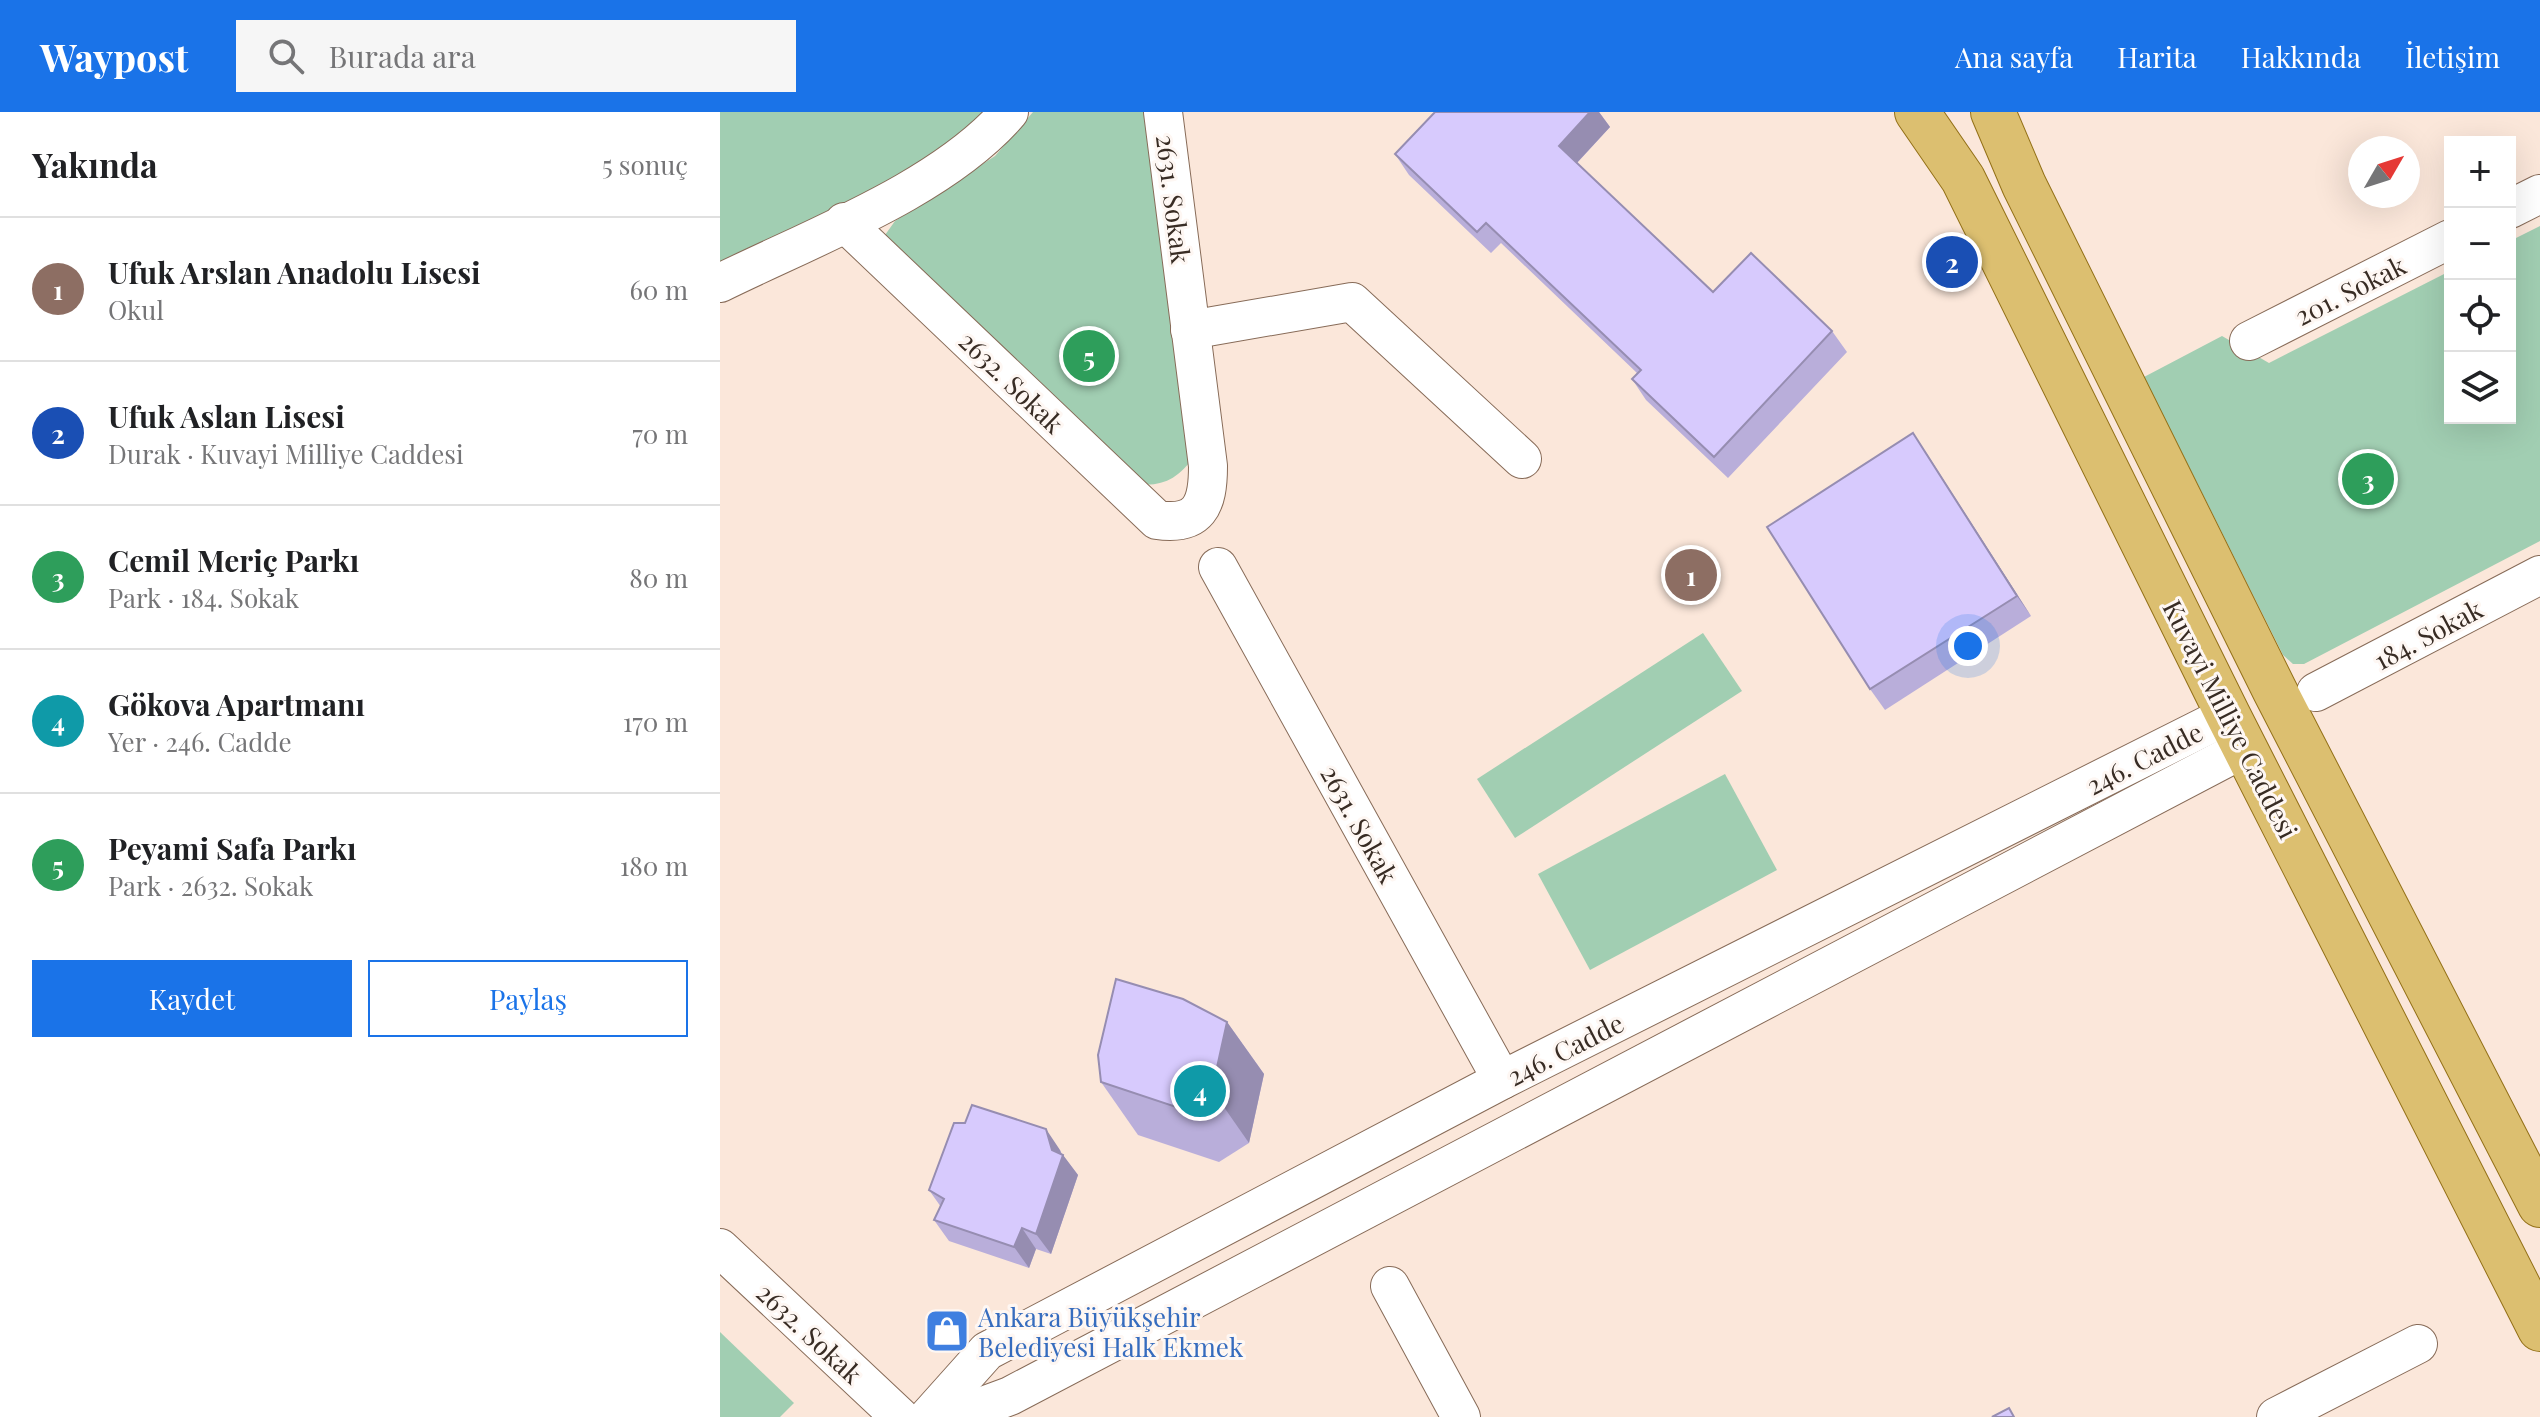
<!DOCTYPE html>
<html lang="tr">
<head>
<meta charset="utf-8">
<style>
	:root { --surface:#fff; --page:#f6f6f6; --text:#202124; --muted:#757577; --line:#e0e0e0; --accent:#1a73e8 }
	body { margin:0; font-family:"Playfair Display",serif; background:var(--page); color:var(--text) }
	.controls { position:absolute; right:24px; top:24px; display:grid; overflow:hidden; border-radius:0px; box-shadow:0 8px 32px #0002 }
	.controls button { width:72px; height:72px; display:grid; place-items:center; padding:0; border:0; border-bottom:2px solid var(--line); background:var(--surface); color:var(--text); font:40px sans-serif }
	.compass { position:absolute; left:1628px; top:24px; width:72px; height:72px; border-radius:50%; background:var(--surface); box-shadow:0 8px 32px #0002; rotate:51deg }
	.you { position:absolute; left:1248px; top:534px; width:28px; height:28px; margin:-20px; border:6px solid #fff; border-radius:50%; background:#1a73e8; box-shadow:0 0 0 12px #1a73e833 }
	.badge { display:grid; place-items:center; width:52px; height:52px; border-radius:50%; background:var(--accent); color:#fff; font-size:26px; font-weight:700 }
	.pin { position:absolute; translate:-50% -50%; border:4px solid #fff; box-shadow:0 2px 8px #0006 }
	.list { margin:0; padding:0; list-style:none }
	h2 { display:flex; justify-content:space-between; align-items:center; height:104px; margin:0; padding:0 32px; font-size:34px }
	h2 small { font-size:26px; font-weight:400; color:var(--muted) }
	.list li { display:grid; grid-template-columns:52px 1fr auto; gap:24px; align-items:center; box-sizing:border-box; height:144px; padding:0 32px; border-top:2px solid var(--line) }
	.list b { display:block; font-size:30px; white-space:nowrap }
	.list p { margin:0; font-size:26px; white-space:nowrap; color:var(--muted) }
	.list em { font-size:26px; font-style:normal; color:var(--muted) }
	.actions { display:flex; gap:16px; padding:24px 32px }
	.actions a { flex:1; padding:18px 0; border:2px solid var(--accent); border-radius:0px; text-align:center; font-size:28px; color:var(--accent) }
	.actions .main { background:var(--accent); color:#fff }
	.icon { flex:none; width:44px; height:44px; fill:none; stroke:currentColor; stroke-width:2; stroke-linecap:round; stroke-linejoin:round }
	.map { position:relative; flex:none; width:1820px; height:1305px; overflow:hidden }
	header { display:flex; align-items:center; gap:48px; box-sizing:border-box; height:112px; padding:0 40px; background:var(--accent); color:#fff }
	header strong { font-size:38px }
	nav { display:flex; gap:44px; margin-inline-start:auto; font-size:28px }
	.search { width:560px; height:72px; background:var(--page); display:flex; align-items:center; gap:20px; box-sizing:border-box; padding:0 28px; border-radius:0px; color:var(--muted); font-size:30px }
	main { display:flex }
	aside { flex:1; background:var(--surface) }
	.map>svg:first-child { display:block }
	.green { fill:#a1ceb2 }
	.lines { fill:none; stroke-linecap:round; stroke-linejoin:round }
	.minor-casing { stroke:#876b58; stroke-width:40 }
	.major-casing { stroke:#937017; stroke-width:46 }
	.minor { stroke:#fff; stroke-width:38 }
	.major { stroke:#dcbf70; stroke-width:44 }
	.wall { fill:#b9aeda }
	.shaded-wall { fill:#968db1 }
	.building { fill:#d7cafd; stroke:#968db1; stroke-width:2 }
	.labels { text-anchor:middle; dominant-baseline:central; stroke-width:6; stroke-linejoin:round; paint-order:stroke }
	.street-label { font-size:26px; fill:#382c24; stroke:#fef7f3 }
	.shop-label { font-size:26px; fill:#366cbe; stroke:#fef7f3; text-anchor:start }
</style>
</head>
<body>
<header>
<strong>Waypost</strong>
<div class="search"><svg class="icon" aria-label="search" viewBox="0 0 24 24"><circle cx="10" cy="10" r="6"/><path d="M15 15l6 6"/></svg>Burada ara</div>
<nav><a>Ana sayfa</a><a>Harita</a><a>Hakkında</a><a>İletişim</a></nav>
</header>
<main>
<aside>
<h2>Yakında<small>5 sonuç</small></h2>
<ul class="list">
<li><span class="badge" style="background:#8d6e63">1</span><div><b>Ufuk Arslan Anadolu Lisesi</b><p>Okul</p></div><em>60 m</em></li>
<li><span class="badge" style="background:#1a4fb4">2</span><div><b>Ufuk Aslan Lisesi</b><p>Durak · Kuvayi Milliye Caddesi</p></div><em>70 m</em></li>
<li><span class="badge" style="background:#2e9e5b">3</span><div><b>Cemil Meriç Parkı</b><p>Park · 184. Sokak</p></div><em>80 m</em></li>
<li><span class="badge" style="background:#0f9aa8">4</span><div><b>Gökova Apartmanı</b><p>Yer · 246. Cadde</p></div><em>170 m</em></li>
<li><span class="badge" style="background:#2e9e5b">5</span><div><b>Peyami Safa Parkı</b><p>Park · 2632. Sokak</p></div><em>180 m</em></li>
</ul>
<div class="actions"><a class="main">Kaydet</a><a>Paylaş</a></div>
</aside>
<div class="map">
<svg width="1820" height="1305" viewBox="0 0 1820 1305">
	<rect width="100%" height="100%" fill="#fbe7da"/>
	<!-- green -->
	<g class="green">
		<path d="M 0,0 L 266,0 L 173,74 L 0,155 Z"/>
		<path d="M 313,0 L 427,0 L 474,345 C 458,366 444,375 417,372 L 165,123 L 175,109 L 275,44 Z"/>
		<path d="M 1820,114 L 1820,429 L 1584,552 L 1573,552 L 1563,543 L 1424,265 L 1502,224 L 1549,251 L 1730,159 L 1730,306 L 1790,306 L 1790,129 Z"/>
		<path d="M 983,521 L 1022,579 L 795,726 L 757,667 Z"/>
		<path d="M 1005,662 L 1057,758 L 870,858 L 818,762 Z"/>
		<path d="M 0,1220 L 74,1291 L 60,1305 L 0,1305 Z"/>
	</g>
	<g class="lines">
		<!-- minor casing -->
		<g class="minor-casing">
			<g id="minor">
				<path d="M 1790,97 L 1820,82"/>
				<path d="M 124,110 L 437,408 C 479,414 488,394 488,354 L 443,0"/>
				<path d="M 0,171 C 91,126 223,77 289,0"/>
				<path d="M 470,218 L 632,190 L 802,347"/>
				<path d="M 1529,229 L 1730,127"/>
				<path d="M 498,455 L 782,968"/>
				<path d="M 1596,580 L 1820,463"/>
				<path d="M 0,1136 L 180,1305"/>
				<path d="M 670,1174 L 741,1305"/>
				<path d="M 208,1305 L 267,1239 L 782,968 L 1508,603"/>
				<path d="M 233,1305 L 290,1284 L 1525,636"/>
				<path d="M 1556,1305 L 1698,1232"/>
			</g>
		</g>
		<!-- major casing -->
		<g class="major-casing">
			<g id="major">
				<path d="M 1197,0 L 1243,67 L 1508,603 L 1820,1217"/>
				<path d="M 1273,0 L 1304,73 L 1555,579 L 1820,1093"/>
			</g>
		</g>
		<!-- minor -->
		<use href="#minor" class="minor"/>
		<!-- major -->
		<use href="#major" class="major"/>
	</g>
	<!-- wall -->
	<g class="wall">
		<path d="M 715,0 L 879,0 L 890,15 L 857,51 L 993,180 L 1112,219 L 1127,240 L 1008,366 L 926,288 L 912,267 L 917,261 L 781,131 L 771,141 L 689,63 L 675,42 Z"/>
		<path d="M 1193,321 L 1311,504 L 1165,598 L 1150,577 Z"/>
		<path d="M 507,910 L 544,962 L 529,1031 L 499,1050 L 418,1023 L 381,970 Z"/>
		<path d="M 340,1038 L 342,1042 L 358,1063 L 331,1142 L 316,1137 L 309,1156 L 229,1129 L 214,1108 L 221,1095 L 209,1078 Z"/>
	</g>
	<!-- shaded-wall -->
	<g class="shaded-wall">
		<path d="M 870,0 L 879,0 L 890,15 L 853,55 L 839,34 Z"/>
		<path d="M 1193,321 L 1207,342 L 1311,504 L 1297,484 Z"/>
		<path d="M 507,910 L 544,962 L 529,1031 L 492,978 Z"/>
		<path d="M 326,1017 L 340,1038 L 342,1045 L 343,1043 L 358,1063 L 331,1142 L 316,1122 L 332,1038 Z"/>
		<path d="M 302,1116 L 316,1137 L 309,1156 L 294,1135 Z"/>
	</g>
	<!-- building -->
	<g class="building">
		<path d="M 715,0 L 870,0 L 839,34 L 993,180 L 1031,141 L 1112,219 L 994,345 L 912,267 L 921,258 L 766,111 L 757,120 L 675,42 Z"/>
		<path d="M 1193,321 L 1297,484 L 1150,577 L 1047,415 Z"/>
		<path d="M 396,867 L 463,887 L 507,910 L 492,978 L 462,997 L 381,970 L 378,943 Z"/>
		<path d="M 252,993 L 326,1017 L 332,1038 L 343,1043 L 316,1122 L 302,1116 L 294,1135 L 214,1108 L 224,1087 L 209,1078 L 234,1011 L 245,1011 Z"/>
		<path d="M 1289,1296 L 1294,1305 L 1272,1305 Z"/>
	</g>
	<!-- icons -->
	<defs>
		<g id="shop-square" transform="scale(2.3)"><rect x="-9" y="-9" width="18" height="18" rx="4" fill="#3f7fe0" stroke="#fef7f3"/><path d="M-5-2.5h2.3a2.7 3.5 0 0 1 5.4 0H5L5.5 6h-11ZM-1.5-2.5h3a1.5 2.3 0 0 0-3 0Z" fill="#fff"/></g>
	</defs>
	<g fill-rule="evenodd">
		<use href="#shop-square" x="227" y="1219"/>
	</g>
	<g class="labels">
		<!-- street labels -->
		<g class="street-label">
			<text transform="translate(454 87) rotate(83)">2631. Sokak</text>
			<text transform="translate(1630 178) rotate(-27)">201. Sokak</text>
			<text transform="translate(292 270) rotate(44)">2632. Sokak</text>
			<text transform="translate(1708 522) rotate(-28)">184. Sokak</text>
			<text transform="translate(1511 607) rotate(63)">Kuvayi Milliye Caddesi</text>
			<text transform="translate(1424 646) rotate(-27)">246. Cadde</text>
			<text transform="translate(640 712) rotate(61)">2631. Sokak</text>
			<text transform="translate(845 937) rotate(-27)">246. Cadde</text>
			<text transform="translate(90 1221) rotate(43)">2632. Sokak</text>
		</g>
		<!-- shop labels -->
		<g class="shop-label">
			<text x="258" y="1204">Ankara Büyükşehir<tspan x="258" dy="30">Belediyesi Halk Ekmek</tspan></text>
		</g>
	</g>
</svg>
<div class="controls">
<button>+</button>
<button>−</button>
<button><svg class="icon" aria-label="locate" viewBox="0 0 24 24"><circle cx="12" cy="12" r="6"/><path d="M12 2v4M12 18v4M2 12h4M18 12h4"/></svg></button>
<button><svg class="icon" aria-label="layers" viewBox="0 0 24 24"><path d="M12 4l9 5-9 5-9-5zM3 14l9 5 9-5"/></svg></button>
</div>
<svg class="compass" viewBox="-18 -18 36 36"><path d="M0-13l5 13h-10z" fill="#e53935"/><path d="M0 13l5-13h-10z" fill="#757577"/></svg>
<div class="you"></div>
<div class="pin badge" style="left:971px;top:463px;background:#8d6e63">1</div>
<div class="pin badge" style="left:1232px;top:150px;background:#1a4fb4">2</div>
<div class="pin badge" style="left:1648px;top:367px;background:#2e9e5b">3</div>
<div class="pin badge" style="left:480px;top:979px;background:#0f9aa8">4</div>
<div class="pin badge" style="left:369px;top:244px;background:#2e9e5b">5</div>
</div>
</main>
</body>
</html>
